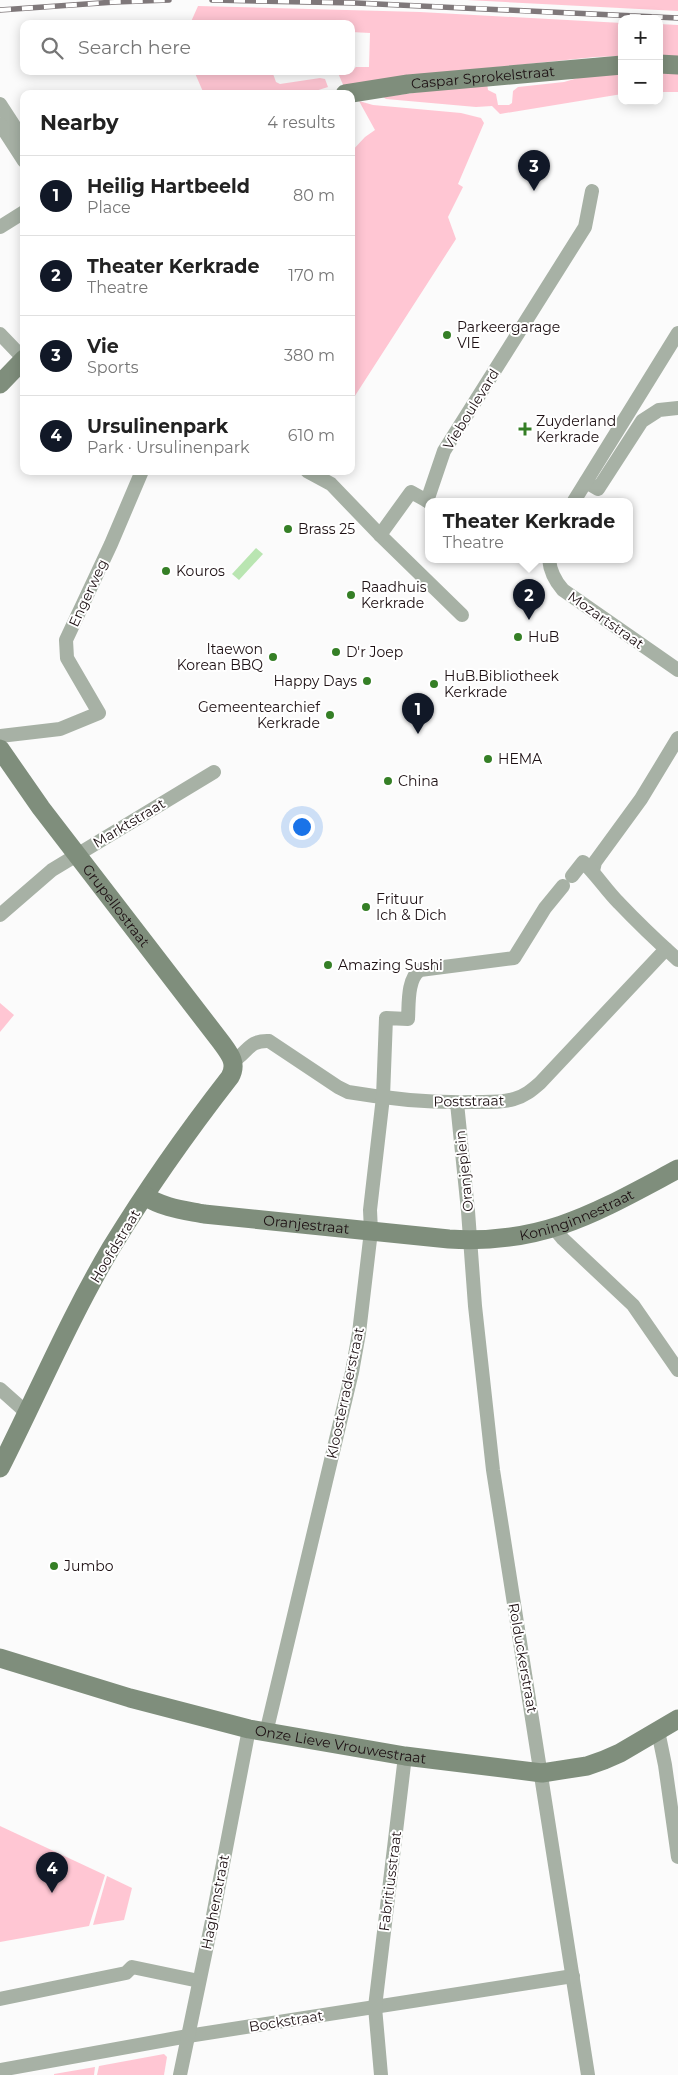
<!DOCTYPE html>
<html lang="en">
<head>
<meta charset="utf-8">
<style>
	:root { --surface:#fff; --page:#f6f6f6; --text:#222; --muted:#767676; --line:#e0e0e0; --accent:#111827 }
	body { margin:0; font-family:Montserrat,sans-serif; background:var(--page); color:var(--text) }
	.controls { position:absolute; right:15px; top:15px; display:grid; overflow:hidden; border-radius:10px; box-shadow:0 2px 12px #0003 }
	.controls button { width:45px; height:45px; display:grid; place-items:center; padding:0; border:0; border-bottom:1px solid var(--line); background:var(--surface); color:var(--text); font:25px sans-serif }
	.you { position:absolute; left:301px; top:826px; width:18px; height:18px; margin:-12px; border:4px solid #fff; border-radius:50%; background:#1a73e8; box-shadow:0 0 0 8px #1a73e833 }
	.badge { display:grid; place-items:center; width:32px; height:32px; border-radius:50%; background:var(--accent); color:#fff; font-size:16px; font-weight:700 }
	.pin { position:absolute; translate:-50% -41px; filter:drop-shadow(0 1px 2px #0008) }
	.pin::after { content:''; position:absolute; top:26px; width:18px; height:15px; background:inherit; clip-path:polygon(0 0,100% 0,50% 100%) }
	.popup { position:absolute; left:425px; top:498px; width:208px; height:65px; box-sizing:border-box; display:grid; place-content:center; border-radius:10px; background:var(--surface); filter:drop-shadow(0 1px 4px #0005); font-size:16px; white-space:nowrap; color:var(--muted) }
	.popup b { font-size:19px; color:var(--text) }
	.popup::after { content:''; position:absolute; left:50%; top:100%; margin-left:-10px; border:10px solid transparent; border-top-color:var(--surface) }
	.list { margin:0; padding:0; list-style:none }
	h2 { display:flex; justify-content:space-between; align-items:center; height:65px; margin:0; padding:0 20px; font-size:21px }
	h2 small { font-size:16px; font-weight:400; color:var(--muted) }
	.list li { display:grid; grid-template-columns:32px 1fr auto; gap:15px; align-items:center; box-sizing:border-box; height:80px; padding:0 20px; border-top:1px solid var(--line) }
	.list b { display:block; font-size:19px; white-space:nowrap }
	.list p { margin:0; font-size:16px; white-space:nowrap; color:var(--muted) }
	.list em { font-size:16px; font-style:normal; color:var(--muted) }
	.icon { flex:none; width:28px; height:28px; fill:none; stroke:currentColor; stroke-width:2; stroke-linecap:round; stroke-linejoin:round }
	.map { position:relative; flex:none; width:678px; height:2075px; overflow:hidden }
	.search { position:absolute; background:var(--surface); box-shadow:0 2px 12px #0003; left:20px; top:20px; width:335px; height:55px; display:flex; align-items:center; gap:12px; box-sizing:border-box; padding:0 18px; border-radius:10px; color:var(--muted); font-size:19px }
	.panel { position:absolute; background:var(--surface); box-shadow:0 2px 12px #0003; left:20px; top:90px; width:335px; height:385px; border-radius:10px }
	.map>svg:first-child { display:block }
	.green { fill:#ffc6d3 }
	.water { fill:#b9e5b1 }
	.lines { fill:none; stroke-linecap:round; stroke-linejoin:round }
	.street { stroke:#a7b1a5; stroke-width:14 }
	.secondary { stroke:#7f8e7c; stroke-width:19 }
	.rail-casing { stroke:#7f787a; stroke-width:5.5 }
	.rail { stroke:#fff; stroke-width:4; stroke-dasharray:11; stroke-linecap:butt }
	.poi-dot { fill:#357f26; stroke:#fff; stroke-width:2 }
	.labels { text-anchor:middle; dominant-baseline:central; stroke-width:4; stroke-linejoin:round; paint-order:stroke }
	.street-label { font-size:14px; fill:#1d1013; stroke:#fff }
	.poi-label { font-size:14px; fill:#1d1013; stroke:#fff; text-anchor:start }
</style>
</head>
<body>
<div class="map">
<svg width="678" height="2075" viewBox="0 0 678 2075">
	<rect width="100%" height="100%" fill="#fbfbfb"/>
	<!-- green -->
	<g class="green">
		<path d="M 467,0 L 678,0 L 678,11 Z"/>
		<path d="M 198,6 L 420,12 L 622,23 L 622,56 L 595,57 L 420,75 L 344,87 L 338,73 L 351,71 L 356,67 L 369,67 L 370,33 L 351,32 L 351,24 L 190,24 Z"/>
		<path d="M 659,24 L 678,25 L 678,57 L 659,56 Z"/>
		<path d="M 622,70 L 622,94 L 500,114 L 492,106 L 476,107 L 386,99 L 383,97 L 487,83 L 488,90 L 496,94 L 498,105 L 509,105 L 512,103 L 513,91 L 518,87 L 564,82 L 595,73 Z"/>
		<path d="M 659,70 L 678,71 L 678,92 L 659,92 Z"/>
		<path d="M 194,71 L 272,71 L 276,82 L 280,84 L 320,78 L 325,79 L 328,87 L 306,94 L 204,94 Z"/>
		<path d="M 359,101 L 373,105 L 461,113 L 481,118 L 484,123 L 458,184 L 463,187 L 448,217 L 456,239 L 351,402 L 351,152 L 365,137 L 375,130 Z"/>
		<path d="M 0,1003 L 14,1015 L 0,1032 Z"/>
		<path d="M 0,1826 L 105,1875 L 89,1926 L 0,1942 Z"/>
		<path d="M 107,1876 L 132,1888 L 124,1920 L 93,1925 Z"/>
		<path d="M 164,2054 L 167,2057 L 164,2075 L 97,2075 L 99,2066 Z"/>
		<path d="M 95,2067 L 94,2075 L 54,2075 L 54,2074 Z"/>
	</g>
	<!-- water -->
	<path class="water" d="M 256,548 L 263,554 L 239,580 L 232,574 Z"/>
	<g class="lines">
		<!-- street -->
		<g class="street">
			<path d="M 0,104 L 24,141"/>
			<path d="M 0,124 L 24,161"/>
			<path d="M 0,227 L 24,212"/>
			<path d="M 0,334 L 24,359"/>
			<path d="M 307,471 L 331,484 L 380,535 L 462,615"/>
			<path d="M 586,482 L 598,489 L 642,421 L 659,410 L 678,408"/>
			<path d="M 427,501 L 444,451 L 585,227 L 592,191"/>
			<path d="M 574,501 L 678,333"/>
			<path d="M 380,535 L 411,492 L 429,502"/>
			<path d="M 549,559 C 550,571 555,581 563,590 L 678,670"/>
			<path d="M 0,736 L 60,729 L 99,713 L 67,658 L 66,640 L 111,544 L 142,471"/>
			<path d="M 593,871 L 595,862 L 641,799 L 678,738"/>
			<path d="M 572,876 L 583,862 C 596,874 606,890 619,903 C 638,923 658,942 678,960"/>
			<path d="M 0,915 L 52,870 L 214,772"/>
			<path d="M 233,1061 C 248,1053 248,1040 269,1041 L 338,1087 L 348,1092 C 389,1099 430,1103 472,1102 C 486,1102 501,1103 514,1099 C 525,1096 532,1090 540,1083 L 666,949"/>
			<path d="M 457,1103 L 468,1211 L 475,1306 L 493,1470 L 588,2075"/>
			<path d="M 554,1228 L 563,1239 L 633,1305 L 678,1370"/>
			<path d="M 0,1389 L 27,1413"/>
			<path d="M 658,1731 L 665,1765 L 678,1857"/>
			<path d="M 266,1733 L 352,1372 L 359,1333 L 371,1231 L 370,1210 L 383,1097 L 386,1018 L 408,1019 C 409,1004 407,979 420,970 L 514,958 L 545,908 L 563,886"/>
			<path d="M 0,1999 L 126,1973 L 132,1967 L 199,1981"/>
			<path d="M 0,2070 L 188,2036 L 573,1976"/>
			<path d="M 180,2075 L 212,1921 L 249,1729"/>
			<path d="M 381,2075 L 375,2007 L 405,1756"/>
		</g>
		<!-- secondary -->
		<g class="secondary">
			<path d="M 659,64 L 678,65"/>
			<path id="s1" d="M 345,94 L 408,84 L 622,65"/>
			<path d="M 0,384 L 24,359"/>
			<path id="s2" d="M 0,749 L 41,808 L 221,1042 C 229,1053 238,1063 230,1077 C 188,1131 147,1189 111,1248 C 69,1319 37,1395 0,1468"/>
			<path id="s3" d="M 145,1196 C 163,1208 184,1210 204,1214 L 449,1239 C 544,1245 597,1212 678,1169"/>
			<path id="s4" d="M 0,1658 L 130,1698 L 249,1729 L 405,1756 L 542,1773 L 587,1766 L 604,1760 L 620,1753 L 678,1719"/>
		</g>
		<!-- rail casing -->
		<g class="rail-casing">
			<g id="rail">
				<path d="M 212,0 L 356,3 L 678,18"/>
				<path d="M 0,10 L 115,2 L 169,0"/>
			</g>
		</g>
		<!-- rail -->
		<use href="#rail" class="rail"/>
	</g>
	<!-- markers -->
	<g class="poi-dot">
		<circle cx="447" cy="335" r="5"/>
		<path d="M522.5 421.5h5v5h5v5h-5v5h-5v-5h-5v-5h5z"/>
		<circle cx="288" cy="529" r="5"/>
		<circle cx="166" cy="571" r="5"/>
		<circle cx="351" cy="595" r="5"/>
		<circle cx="518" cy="637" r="5"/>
		<circle cx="336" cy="652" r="5"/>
		<circle cx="273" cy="657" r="5"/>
		<circle cx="367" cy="681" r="5"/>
		<circle cx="434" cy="684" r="5"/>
		<circle cx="330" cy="715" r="5"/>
		<circle cx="488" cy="759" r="5"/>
		<circle cx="388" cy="781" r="5"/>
		<circle cx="366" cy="907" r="5"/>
		<circle cx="328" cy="965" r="5"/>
		<circle cx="54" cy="1566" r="5"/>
	</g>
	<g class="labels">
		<!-- street labels -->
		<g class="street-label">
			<text stroke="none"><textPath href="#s1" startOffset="139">Caspar Sprokelstraat</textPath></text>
			<text transform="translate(471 409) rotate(-58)">Vieboulevard</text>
			<text transform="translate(88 593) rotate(-65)">Engerweg</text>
			<text transform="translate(606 620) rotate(35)">Mozartstraat</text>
			<text transform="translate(129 823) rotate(-31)">Marktstraat</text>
			<text stroke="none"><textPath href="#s2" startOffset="195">Grupellostraat</textPath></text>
			<text transform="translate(469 1101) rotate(-1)">Poststraat</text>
			<text transform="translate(464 1171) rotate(-96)">Oranjeplein</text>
			<text stroke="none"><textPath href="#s3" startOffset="440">Koninginnestraat</textPath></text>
			<text stroke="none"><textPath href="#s3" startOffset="165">Oranjestraat</textPath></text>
			<text transform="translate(115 1246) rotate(-59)">Hoofdstraat</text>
			<text transform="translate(345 1393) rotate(-78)">Kloosterraderstraat</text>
			<text transform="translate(523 1658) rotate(80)">Rolduckerstraat</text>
			<text stroke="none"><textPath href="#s4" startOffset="352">Onze Lieve Vrouwestraat</textPath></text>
			<text transform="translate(390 1881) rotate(-83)">Fabritiusstraat</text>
			<text transform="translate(215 1902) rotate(-79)">Haghenstraat</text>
			<text transform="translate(286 2021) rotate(-9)">Bockstraat</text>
		</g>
		<!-- poi labels -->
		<g class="poi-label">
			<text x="457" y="327">Parkeergarage<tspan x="457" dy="16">VIE</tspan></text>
			<text x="536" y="421">Zuyderland<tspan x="536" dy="16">Kerkrade</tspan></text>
			<text x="298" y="529">Brass 25</text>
			<text x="176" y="571">Kouros</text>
			<text x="361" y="587">Raadhuis<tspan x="361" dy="16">Kerkrade</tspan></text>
			<text x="528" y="637">HuB</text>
			<text x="263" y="649" text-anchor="end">Itaewon<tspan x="263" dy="16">Korean BBQ</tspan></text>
			<text x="346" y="652">D'r Joep</text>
			<text x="444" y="676">HuB.Bibliotheek<tspan x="444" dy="16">Kerkrade</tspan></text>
			<text x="357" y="681" text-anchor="end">Happy Days</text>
			<text x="320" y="707" text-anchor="end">Gemeentearchief<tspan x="320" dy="16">Kerkrade</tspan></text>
			<text x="498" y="759">HEMA</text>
			<text x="398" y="781">China</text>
			<text x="376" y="899">Frituur<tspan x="376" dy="16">Ich &amp; Dich</tspan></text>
			<text x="338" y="965">Amazing Sushi</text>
			<text x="64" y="1566">Jumbo</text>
		</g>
	</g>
</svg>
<div class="controls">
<button>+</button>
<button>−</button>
</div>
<div class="you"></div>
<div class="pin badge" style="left:418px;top:734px">1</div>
<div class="pin badge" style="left:529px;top:620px">2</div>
<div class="popup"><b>Theater Kerkrade</b>Theatre</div>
<div class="pin badge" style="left:534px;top:191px">3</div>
<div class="pin badge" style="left:52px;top:1893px">4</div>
<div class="search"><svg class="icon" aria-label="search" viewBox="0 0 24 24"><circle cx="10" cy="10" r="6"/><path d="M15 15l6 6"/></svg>Search here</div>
<section class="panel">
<h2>Nearby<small>4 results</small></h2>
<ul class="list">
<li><span class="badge">1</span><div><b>Heilig Hartbeeld</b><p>Place</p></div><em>80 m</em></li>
<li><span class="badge">2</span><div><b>Theater Kerkrade</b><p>Theatre</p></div><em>170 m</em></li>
<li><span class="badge">3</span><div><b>Vie</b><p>Sports</p></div><em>380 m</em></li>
<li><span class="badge">4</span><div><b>Ursulinenpark</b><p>Park · Ursulinenpark</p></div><em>610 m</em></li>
</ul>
</section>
</div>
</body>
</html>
